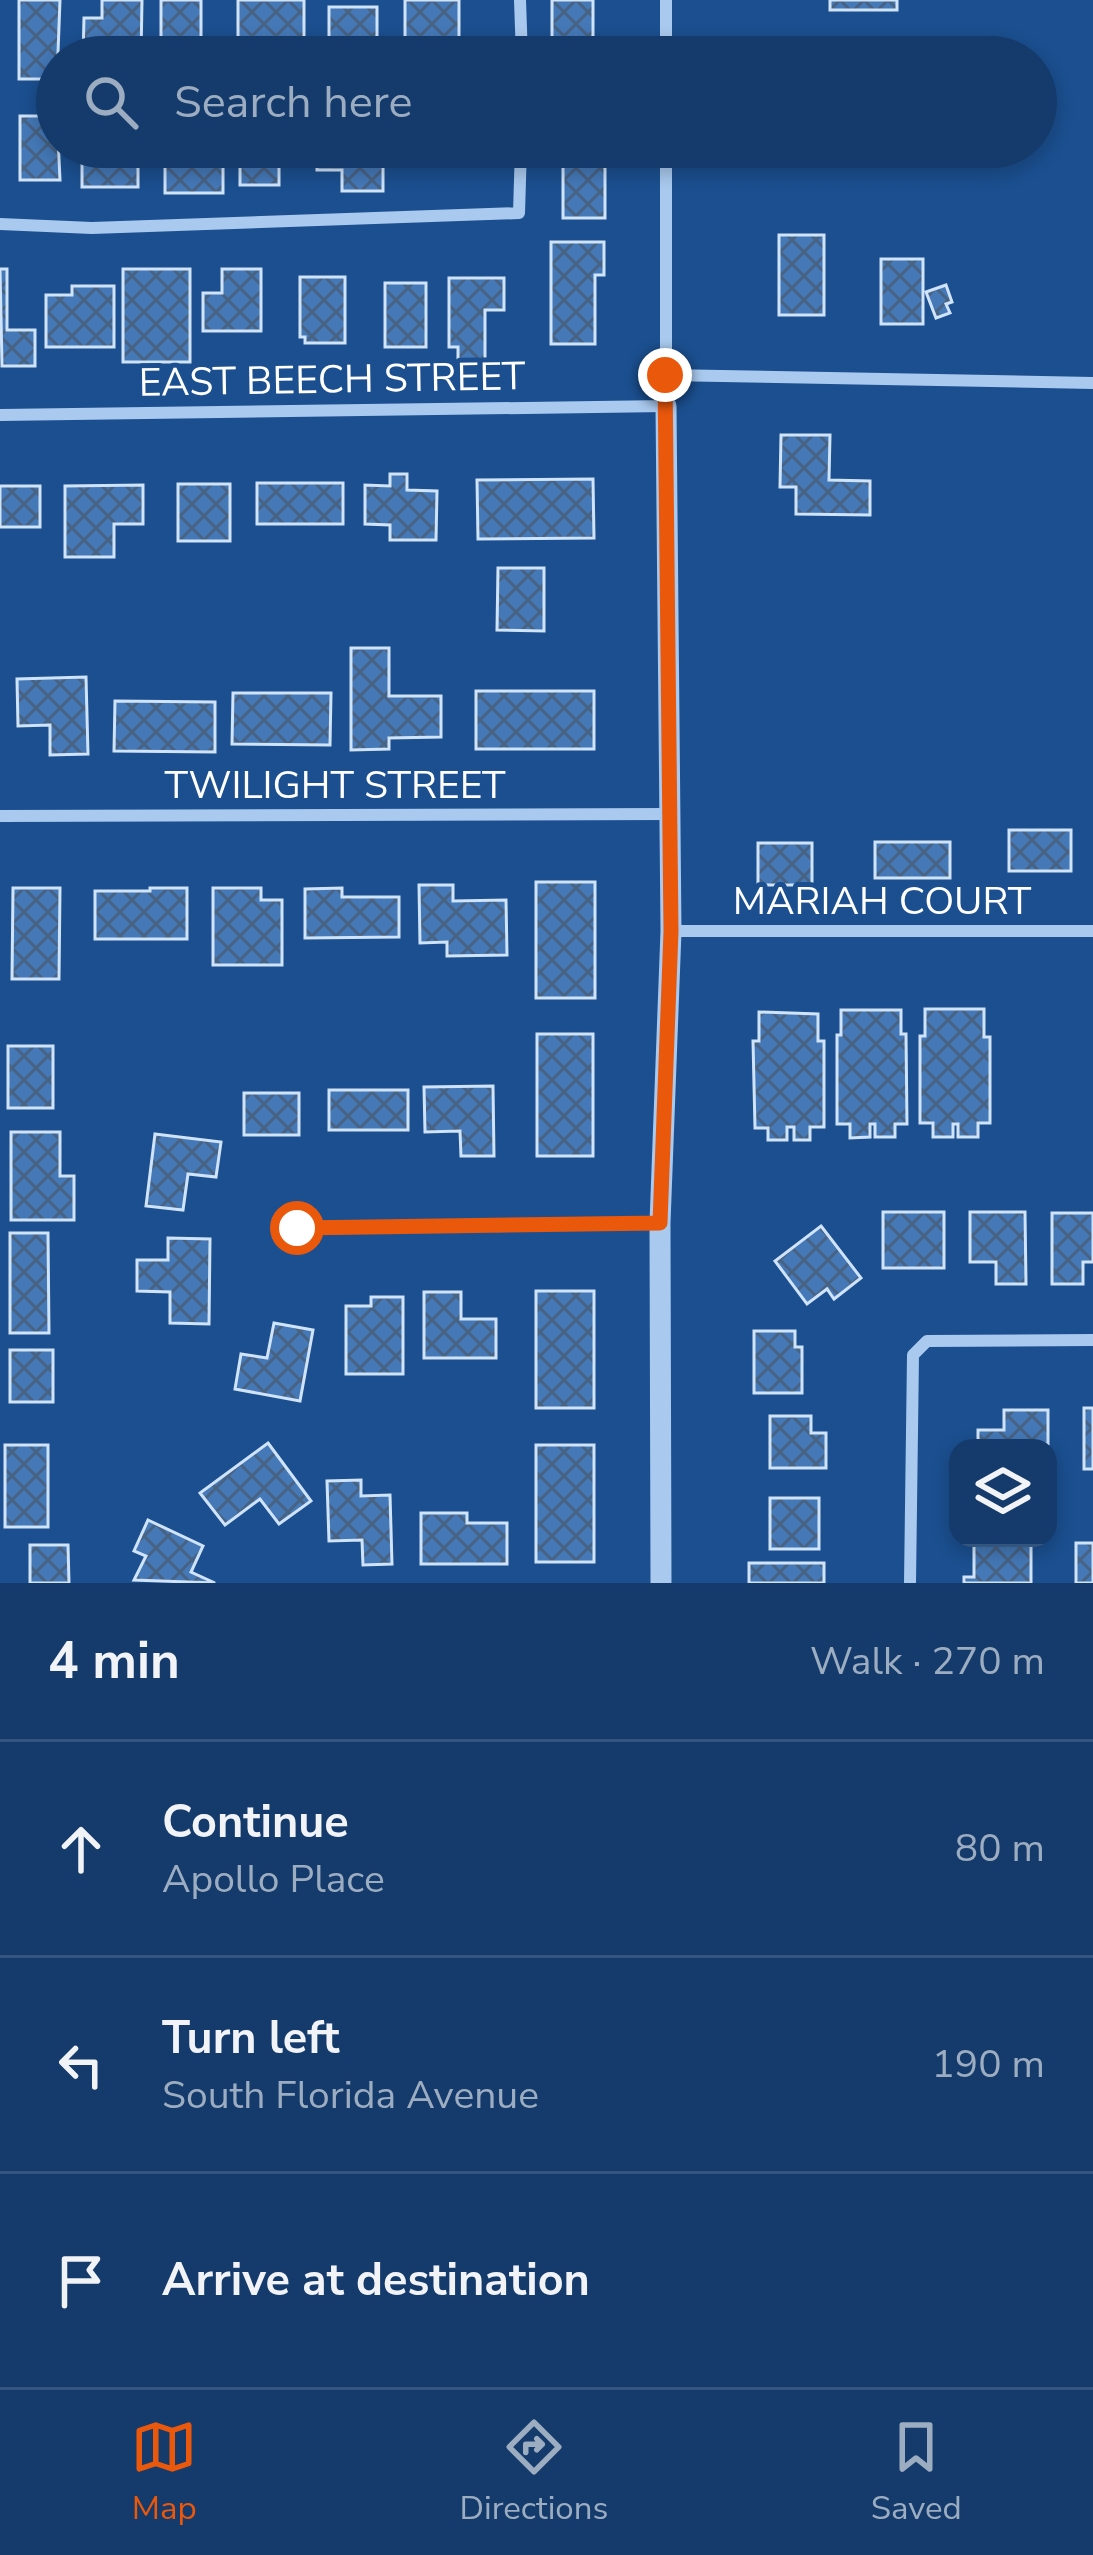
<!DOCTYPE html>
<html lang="en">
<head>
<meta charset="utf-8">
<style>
	:root { --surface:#143b6b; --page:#214673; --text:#f1f3f6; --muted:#9dadc1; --line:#33557e; --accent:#ea580c }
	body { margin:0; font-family:"Nunito Sans",sans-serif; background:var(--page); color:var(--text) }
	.controls { position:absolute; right:36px; bottom:36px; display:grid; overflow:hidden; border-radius:24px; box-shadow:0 6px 18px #0003 }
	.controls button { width:108px; height:108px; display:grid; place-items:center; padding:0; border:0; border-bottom:3px solid var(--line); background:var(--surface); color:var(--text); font:60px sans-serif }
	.stop { position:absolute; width:36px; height:36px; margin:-27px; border:9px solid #ea580c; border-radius:50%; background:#fff }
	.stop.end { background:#ea580c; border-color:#fff; box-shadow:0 3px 12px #0008 }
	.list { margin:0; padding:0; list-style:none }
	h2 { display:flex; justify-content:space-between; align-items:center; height:156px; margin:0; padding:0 48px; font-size:51px }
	h2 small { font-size:39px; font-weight:400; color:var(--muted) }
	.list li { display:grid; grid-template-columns:78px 1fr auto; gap:36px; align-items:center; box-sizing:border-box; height:216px; padding:0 48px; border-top:3px solid var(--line) }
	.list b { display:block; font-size:45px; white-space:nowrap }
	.list p { margin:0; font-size:39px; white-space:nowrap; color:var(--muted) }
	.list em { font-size:39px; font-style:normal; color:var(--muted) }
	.icon { flex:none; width:66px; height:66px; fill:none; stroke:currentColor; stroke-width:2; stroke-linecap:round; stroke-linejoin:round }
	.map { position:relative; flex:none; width:1093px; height:1583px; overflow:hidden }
	.search { position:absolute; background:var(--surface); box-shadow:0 6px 18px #0003; left:36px; right:36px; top:36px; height:132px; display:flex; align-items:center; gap:30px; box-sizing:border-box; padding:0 42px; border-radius:66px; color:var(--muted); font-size:45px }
	.sheet { height:804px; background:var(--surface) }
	nav { display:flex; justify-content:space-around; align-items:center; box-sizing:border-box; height:168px; border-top:3px solid var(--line); background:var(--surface); font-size:33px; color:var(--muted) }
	nav a { display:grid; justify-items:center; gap:6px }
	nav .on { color:var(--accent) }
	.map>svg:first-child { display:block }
	.building { fill:url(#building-cross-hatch); stroke:#cfe3fa; stroke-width:3 }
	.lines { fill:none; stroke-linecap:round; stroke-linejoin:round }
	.minor { stroke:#a9c9ee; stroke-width:12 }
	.tertiary { stroke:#a9c9ee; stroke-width:21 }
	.route { stroke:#ea580c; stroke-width:15 }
	.labels { text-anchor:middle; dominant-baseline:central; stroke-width:10; stroke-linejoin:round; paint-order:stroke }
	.street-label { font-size:39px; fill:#fff; stroke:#1b4f8f }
</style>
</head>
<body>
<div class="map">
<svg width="1093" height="1583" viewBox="0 0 1093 1583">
	<defs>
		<pattern id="building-cross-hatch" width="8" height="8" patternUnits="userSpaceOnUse" patternTransform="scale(3)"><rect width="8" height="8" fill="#4478b7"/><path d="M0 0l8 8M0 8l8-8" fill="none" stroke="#486282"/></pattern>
	</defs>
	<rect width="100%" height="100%" fill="#1b4f8f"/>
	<!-- building -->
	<g class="building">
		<path d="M 19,0 L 60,0 L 57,79 L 19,79 Z"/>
		<path d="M 102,0 L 142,0 L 141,57 L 83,57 L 84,18 L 102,18 Z"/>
		<rect x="161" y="0" width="40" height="45"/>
		<path d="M 238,0 L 304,0 L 304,57 L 266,57 L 266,40 L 238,40 Z"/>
		<rect x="405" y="0" width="54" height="57"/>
		<rect x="552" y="0" width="41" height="57"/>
		<rect x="830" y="0" width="67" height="10"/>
		<rect x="329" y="7" width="48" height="37"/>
		<rect x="779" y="51" width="43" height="6"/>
		<path d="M 20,116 L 57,116 L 60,180 L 20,180 Z"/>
		<rect x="165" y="147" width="58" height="46"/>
		<rect x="240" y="147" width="39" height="38"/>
		<path d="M 317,147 L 359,147 L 359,159 L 383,159 L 383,191 L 342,191 L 342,170 L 317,170 Z"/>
		<rect x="563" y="147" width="42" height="71"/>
		<rect x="82" y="148" width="56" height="39"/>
		<rect x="779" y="235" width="45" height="80"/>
		<path d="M 551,242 L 604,242 L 604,275 L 595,275 L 595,344 L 551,344 Z"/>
		<rect x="881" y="259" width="42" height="65"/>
		<path d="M 0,269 L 7,269 L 7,330 L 35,330 L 35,366 L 2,366 Z"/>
		<rect x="123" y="269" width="67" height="93"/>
		<path d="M 222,269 L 261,269 L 261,331 L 203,331 L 203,293 L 222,293 Z"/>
		<path d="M 300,277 L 345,277 L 345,343 L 305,343 L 305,337 L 300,337 Z"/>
		<path d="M 449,278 L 504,278 L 504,310 L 485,310 L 485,365 L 458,365 L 458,347 L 449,347 Z"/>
		<rect x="385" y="283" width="41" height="64"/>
		<path d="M 946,285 L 952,302 L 946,304 L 950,313 L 936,318 L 926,292 Z"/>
		<path d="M 72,286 L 114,286 L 114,347 L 46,347 L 46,295 L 72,295 Z"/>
		<path d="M 781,435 L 830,435 L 829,480 L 870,481 L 870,515 L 796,514 L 796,487 L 780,487 Z"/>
		<path d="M 390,474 L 407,474 L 407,490 L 437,491 L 436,540 L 390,540 L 390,525 L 365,524 L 365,485 L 390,486 Z"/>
		<path d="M 593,479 L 594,538 L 478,539 L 477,480 Z"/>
		<rect x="257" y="483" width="86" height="41"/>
		<rect x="178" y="484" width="52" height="57"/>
		<path d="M 143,485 L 143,524 L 114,524 L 114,557 L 65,557 L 65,486 Z"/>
		<rect x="0" y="486" width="40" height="41"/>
		<path d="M 498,568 L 544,568 L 544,631 L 497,630 Z"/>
		<path d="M 351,648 L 389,648 L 389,696 L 441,696 L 441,737 L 389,738 L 389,749 L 351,750 Z"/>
		<path d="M 86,677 L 88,754 L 50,755 L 50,725 L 18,726 L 17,679 Z"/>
		<rect x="476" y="691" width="118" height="58"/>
		<path d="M 233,693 L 331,693 L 330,745 L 232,744 Z"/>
		<path d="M 115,701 L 215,702 L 215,752 L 114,751 Z"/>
		<rect x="1009" y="830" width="62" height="41"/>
		<rect x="875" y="842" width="75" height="36"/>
		<rect x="758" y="843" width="54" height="42"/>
		<rect x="536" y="882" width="59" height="116"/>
		<path d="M 419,885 L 453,885 L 453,901 L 506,900 L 507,955 L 447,956 L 447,942 L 420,943 Z"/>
		<path d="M 13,888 L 60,888 L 59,979 L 12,979 Z"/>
		<path d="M 150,888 L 187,888 L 187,939 L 95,939 L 95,891 L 150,891 Z"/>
		<path d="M 213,888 L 261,888 L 261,900 L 282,900 L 282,965 L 213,965 Z"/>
		<path d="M 342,888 L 342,897 L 399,897 L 399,937 L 305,938 L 305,889 Z"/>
		<path d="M 925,1009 L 984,1009 L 984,1037 L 990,1037 L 990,1123 L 978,1123 L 978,1137 L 958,1137 L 958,1124 L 953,1124 L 953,1137 L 933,1137 L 933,1123 L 920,1123 L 920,1036 L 925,1036 Z"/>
		<path d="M 841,1010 L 901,1010 L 901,1034 L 906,1034 L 907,1124 L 895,1124 L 895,1137 L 875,1137 L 875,1124 L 870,1124 L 870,1137 L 850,1138 L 850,1124 L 837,1124 L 837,1035 L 841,1035 Z"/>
		<path d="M 759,1012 L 818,1014 L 818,1041 L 824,1041 L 824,1127 L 810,1127 L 810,1140 L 794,1140 L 794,1127 L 787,1127 L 787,1140 L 768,1140 L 768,1128 L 755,1128 L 753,1041 L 759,1041 Z"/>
		<rect x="537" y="1034" width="56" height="122"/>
		<rect x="8" y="1046" width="45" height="62"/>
		<path d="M 493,1086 L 494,1156 L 461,1156 L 460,1131 L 425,1132 L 424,1087 Z"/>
		<rect x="329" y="1090" width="79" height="40"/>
		<rect x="244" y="1093" width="55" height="42"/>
		<path d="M 11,1132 L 60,1132 L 60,1176 L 74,1176 L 74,1220 L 11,1220 Z"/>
		<path d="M 155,1134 L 221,1142 L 216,1177 L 188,1174 L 183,1210 L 146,1206 Z"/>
		<rect x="883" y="1212" width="61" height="56"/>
		<path d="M 970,1212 L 1025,1212 L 1026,1284 L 996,1284 L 996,1262 L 970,1262 Z"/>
		<path d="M 1052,1213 L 1093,1213 L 1093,1262 L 1083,1262 L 1083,1284 L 1052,1284 Z"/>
		<path d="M 821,1226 L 861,1278 L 834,1299 L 827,1289 L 807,1304 L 775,1261 Z"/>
		<path d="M 10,1233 L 48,1233 L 49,1333 L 10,1333 Z"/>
		<path d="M 168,1238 L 210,1239 L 209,1324 L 170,1323 L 170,1292 L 137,1291 L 137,1260 L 168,1260 Z"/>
		<rect x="536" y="1291" width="58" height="117"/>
		<path d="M 424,1292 L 461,1292 L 461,1319 L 496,1319 L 496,1358 L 424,1358 Z"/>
		<path d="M 371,1297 L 403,1297 L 403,1374 L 346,1374 L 346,1306 L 371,1306 Z"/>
		<path d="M 274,1323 L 313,1330 L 300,1401 L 235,1389 L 241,1354 L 267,1358 Z"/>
		<path d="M 754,1331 L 795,1331 L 795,1347 L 802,1347 L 802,1393 L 754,1393 Z"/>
		<rect x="10" y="1350" width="43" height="52"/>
		<rect x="1084" y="1408" width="9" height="61"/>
		<path d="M 1004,1410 L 1048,1410 L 1048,1444 L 1034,1444 L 1034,1448 L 978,1448 L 978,1430 L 1004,1430 Z"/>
		<path d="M 770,1416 L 811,1416 L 811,1433 L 826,1433 L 826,1468 L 770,1468 Z"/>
		<path d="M 268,1443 L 311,1501 L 279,1524 L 260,1499 L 225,1525 L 200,1493 Z"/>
		<rect x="5" y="1445" width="43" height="82"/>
		<rect x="536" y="1445" width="58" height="117"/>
		<path d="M 361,1480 L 361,1496 L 390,1495 L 392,1564 L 363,1565 L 362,1540 L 329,1541 L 327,1481 Z"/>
		<rect x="770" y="1498" width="49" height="51"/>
		<path d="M 421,1513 L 467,1513 L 467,1523 L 507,1523 L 507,1564 L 421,1564 Z"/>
		<path d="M 148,1520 L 203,1546 L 191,1572 L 215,1583 L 134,1580 L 146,1556 L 134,1551 Z"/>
		<path d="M 974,1538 L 1031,1538 L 1031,1583 L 964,1583 L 964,1577 L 974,1577 Z"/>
		<rect x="1076" y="1543" width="17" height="40"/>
		<path d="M 30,1545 L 68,1545 L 69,1583 L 30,1583 Z"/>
		<rect x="749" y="1563" width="75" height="20"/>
	</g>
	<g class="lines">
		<!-- minor -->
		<g class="minor">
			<path d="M 520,0 L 522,57"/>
			<path d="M 666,57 L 666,0"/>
			<path d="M 0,224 L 92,228 L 519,213 L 521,147"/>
			<path d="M 665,375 L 1093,383"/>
			<path d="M 0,415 L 666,406 L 666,147"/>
			<path d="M 0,816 L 670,814"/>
			<path d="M 671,931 L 1093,931"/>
			<path d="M 297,1227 L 660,1223"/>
			<path d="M 910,1583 L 913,1355 L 927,1341 L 1093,1340"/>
		</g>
		<!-- tertiary -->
		<path class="tertiary" d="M 661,1583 L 660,1223 L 671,931 L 666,406"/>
	</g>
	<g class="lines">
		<!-- route -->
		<path class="route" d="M 297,1228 L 660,1223 L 671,931 L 665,375"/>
	</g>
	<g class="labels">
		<!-- street labels -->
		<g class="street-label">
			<text transform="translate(332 380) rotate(-1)">EAST BEECH STREET</text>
			<text x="335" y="785">TWILIGHT STREET</text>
			<text x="882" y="901">MARIAH COURT</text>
		</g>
	</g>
</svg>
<div class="controls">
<button><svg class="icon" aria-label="layers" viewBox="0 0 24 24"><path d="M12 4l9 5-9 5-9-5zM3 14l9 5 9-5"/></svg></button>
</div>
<div class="stop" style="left:297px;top:1228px"></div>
<div class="stop end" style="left:665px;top:375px"></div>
<div class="search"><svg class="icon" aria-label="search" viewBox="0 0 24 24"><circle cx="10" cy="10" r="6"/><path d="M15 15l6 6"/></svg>Search here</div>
</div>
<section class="sheet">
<h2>4 min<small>Walk · 270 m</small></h2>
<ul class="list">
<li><svg class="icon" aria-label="ahead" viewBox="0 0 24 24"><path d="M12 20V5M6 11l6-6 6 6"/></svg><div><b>Continue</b><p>Apollo Place</p></div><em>80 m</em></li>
<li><svg class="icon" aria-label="left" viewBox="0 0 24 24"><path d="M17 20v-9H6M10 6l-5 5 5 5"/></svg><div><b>Turn left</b><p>South Florida Avenue</p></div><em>190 m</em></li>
<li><svg class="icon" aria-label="arrive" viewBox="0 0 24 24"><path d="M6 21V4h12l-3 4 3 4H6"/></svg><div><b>Arrive at destination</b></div></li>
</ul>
</section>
<nav>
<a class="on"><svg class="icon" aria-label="map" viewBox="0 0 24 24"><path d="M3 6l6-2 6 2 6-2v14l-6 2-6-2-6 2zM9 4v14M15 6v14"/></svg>Map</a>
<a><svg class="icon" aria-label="directions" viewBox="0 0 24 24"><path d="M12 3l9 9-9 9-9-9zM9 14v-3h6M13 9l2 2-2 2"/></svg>Directions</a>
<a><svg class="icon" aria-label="saved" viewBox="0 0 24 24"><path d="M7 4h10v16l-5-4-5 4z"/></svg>Saved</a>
</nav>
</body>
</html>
